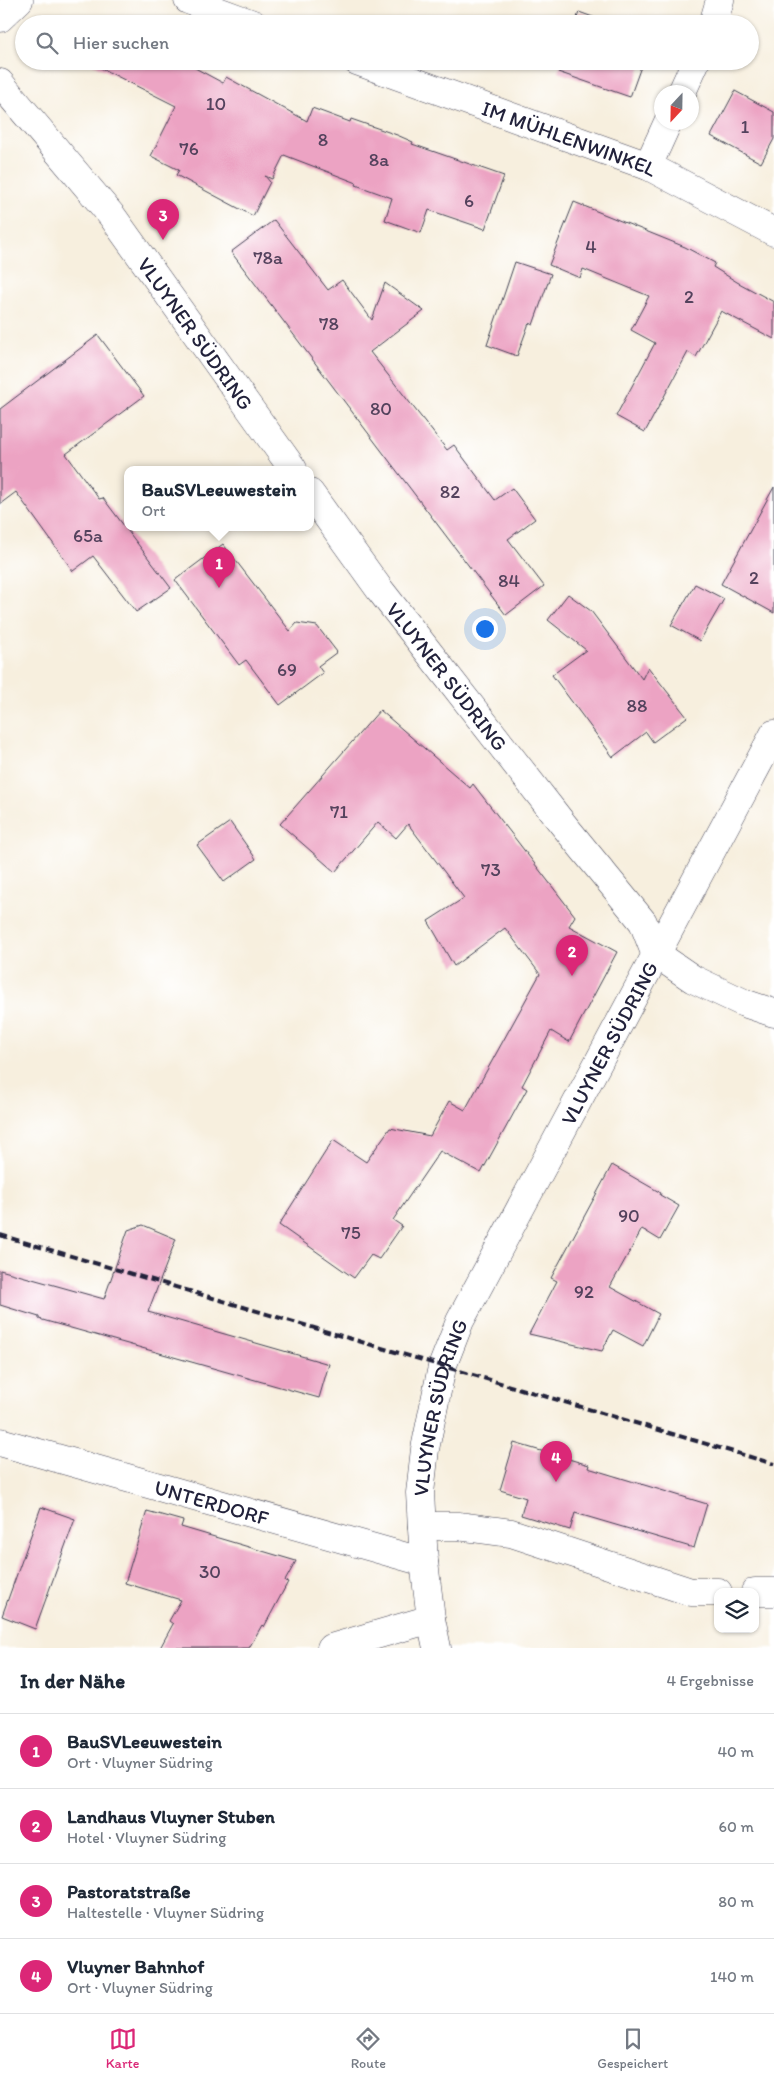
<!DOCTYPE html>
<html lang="de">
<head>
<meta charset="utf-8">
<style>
	:root { --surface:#fff; --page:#f2f2f3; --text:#1f2937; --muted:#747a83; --line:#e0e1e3; --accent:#db2777 }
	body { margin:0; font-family:Itim,sans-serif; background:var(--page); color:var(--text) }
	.controls { position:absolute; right:15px; bottom:15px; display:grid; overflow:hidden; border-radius:10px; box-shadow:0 1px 4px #0004 }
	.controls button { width:45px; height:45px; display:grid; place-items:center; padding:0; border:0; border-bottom:1px solid var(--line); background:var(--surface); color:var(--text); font:25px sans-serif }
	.compass { position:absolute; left:654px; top:85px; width:45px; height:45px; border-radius:50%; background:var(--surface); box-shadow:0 1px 4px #0004; rotate:202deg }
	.you { position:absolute; left:484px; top:628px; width:18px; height:18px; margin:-12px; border:4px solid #fff; border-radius:50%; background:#1a73e8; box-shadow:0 0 0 8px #1a73e833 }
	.badge { display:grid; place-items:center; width:32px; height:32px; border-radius:50%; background:var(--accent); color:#fff; font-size:16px; font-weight:700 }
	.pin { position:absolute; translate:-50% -41px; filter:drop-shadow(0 1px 2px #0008) }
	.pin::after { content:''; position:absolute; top:26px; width:18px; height:15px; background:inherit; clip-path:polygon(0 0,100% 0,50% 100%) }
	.popup { position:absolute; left:124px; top:466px; width:190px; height:65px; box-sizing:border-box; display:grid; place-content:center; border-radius:10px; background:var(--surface); filter:drop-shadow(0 1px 4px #0005); font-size:16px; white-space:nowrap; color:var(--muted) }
	.popup b { font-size:19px; color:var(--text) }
	.popup::after { content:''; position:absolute; left:50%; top:100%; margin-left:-10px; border:10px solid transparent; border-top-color:var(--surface) }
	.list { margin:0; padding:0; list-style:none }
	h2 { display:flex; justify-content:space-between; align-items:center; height:65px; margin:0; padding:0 20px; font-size:21px }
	h2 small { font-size:16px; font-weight:400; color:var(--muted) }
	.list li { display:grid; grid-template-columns:32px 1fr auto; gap:15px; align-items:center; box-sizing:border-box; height:75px; padding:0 20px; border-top:1px solid var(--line) }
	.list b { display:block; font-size:19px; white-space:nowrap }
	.list p { margin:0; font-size:16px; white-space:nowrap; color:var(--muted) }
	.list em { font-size:16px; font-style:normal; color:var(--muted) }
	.icon { flex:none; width:28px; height:28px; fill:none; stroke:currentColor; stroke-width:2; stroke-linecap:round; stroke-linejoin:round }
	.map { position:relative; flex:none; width:774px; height:1648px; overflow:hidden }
	.search { position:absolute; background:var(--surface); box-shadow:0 1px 4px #0004; left:15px; right:15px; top:15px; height:55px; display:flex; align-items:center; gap:12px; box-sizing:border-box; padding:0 18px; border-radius:28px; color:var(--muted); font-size:19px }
	.sheet { height:365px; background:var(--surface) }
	nav { display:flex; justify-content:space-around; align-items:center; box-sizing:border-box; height:70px; border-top:1px solid var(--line); background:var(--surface); font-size:14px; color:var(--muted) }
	nav a { display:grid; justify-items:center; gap:2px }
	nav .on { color:var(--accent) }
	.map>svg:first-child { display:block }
	.building { fill:#eca3c3 }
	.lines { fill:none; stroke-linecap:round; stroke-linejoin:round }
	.minor-casing { stroke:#424153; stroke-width:29 }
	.minor { stroke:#fff; stroke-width:28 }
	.rail { stroke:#22223b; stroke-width:4; stroke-dasharray:8 4; stroke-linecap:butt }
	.labels { text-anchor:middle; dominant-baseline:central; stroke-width:4; stroke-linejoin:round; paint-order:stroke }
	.number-label { font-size:19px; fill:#54425d }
	.street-label { font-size:21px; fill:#22223b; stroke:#fff }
</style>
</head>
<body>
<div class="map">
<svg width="774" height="1648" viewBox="0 0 774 1648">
	<rect width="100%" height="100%" fill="#fff"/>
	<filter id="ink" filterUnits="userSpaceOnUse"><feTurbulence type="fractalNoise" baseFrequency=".02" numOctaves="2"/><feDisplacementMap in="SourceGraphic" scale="10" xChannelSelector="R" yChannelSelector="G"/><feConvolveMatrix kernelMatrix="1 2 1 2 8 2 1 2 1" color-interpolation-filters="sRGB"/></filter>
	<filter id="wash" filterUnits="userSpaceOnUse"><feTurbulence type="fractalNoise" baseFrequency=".0096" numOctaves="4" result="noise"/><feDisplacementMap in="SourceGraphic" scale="20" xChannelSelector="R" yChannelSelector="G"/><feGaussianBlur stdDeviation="1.12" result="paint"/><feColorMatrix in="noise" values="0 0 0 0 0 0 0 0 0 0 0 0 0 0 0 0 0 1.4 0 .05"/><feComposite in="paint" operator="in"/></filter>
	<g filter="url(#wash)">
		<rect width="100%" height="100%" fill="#f7efde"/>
		<g id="blocks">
			<!-- building -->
			<g class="building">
				<path d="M 579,12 L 612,24 L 575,24 Z"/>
				<path d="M 87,61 L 182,61 L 223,83 L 226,77 L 307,121 L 312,108 L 350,122 L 351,119 L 397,135 L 413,142 L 412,144 L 504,176 L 485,229 L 429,210 L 421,233 L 385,220 L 392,198 L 356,185 L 357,183 L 284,155 L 272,179 L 265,176 L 270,182 L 253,216 L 176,175 L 179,170 L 151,156 L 176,106 Z"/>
				<path d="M 562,61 L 643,61 L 630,97 L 558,72 Z"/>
				<path d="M 735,91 L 774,112 L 774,139 L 761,163 L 711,136 Z"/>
				<path d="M 574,202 L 685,247 L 715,263 L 713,267 L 737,282 L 774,302 L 774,339 L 721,311 L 696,357 L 688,352 L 645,432 L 616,416 L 655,343 L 631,330 L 649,296 L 583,269 L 580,278 L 549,265 Z"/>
				<path d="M 274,220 L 328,290 L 342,280 L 372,320 L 385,283 L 424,311 L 370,352 L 447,450 L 454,445 L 495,500 L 512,488 L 535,519 L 508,539 L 544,586 L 506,615 L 231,252 Z"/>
				<path d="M 515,262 L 551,274 L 533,325 L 529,323 L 517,356 L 487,345 Z"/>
				<path d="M 98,335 L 144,396 L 66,454 L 99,499 L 103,498 L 171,588 L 136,612 L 93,556 L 73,571 L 16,492 L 0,504 L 0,409 Z"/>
				<path d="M 774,487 L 774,613 L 721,584 Z"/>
				<path d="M 223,544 L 290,631 L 297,623 L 317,626 L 337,652 L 318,666 L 323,673 L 280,705 L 246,660 L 239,665 L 175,580 Z"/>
				<path d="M 695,584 L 724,599 L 700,641 L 671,625 Z"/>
				<path d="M 568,594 L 591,611 L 642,679 L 648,667 L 687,717 L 653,742 L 646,732 L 613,757 L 552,675 L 586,650 L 548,620 Z"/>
				<path d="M 380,710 L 470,788 L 473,784 L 575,916 L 569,926 L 617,952 L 569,1042 L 551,1031 L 522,1086 L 527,1089 L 481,1173 L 440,1151 L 393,1220 L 402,1226 L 379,1259 L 371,1255 L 354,1278 L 279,1225 L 333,1140 L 366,1162 L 390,1128 L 430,1136 L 449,1101 L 465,1110 L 540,974 L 505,928 L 454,966 L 428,921 L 464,898 L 408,824 L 396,838 L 378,822 L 335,872 L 280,824 Z"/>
				<path d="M 230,822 L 256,859 L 224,882 L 197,845 Z"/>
				<path d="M 612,1165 L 661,1193 L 660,1195 L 679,1206 L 660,1240 L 642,1229 L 610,1287 L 659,1314 L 643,1346 L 613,1330 L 602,1351 L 529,1334 L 557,1281 L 551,1278 Z"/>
				<path d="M 143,1225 L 176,1239 L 148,1312 L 329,1364 L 319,1398 L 39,1319 L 39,1317 L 0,1305 L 0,1270 L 104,1299 L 128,1230 Z"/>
				<path d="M 514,1443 L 589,1465 L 588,1468 L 707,1504 L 694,1548 L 575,1513 L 570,1530 L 521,1515 L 526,1498 L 500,1490 Z"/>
				<path d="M 41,1507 L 75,1519 L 35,1629 L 2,1616 Z"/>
				<path d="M 147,1511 L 183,1521 L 181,1527 L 296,1561 L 285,1581 L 288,1582 L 264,1627 L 262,1625 L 249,1648 L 160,1648 L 173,1624 L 169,1621 L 181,1600 L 125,1583 Z"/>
			</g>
		</g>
	</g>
	<g filter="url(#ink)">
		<use href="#blocks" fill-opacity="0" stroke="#424153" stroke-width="1"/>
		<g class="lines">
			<!-- minor casing -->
			<g class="minor-casing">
				<g id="minor">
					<path d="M 188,0 L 253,24"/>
					<path d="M 0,18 L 19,0"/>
					<path d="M 713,24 L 720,0"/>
					<path id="s1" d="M 357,61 L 648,166 L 774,232"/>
					<path id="s2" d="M 0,83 L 112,216 L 293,469"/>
					<path d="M 682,92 L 696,61"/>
					<path d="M 648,166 L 668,122"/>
					<path id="s3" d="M 310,493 L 380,590 L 562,823 L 643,922 L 655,953"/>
					<path d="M 655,953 L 693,979 L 744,1003 L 774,1013"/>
					<path id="s4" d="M 0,1442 L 424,1562"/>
					<path d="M 422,1526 L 458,1526 L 511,1533 L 691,1592 L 718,1592"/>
					<path d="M 755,1592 L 774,1592"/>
					<path d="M 331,1648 L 431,1619"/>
					<path id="s5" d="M 437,1648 L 431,1619 L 424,1562 L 420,1493 L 425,1449 L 442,1367 L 460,1321 L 774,734"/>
				</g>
			</g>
			<!-- minor -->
			<use href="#minor" class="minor"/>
			<!-- rail -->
			<path class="rail" d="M 0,1235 L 774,1464"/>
		</g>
	</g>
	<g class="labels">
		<!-- number labels -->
		<g class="number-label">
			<text x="216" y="103">10</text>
			<text x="745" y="126">1</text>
			<text x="323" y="139">8</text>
			<text x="189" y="148">76</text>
			<text x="379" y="159">8a</text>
			<text x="469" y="200">6</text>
			<text x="591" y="246">4</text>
			<text x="268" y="257">78a</text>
			<text x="689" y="296">2</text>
			<text x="329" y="323">78</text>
			<text x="381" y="408">80</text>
			<text x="450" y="491">82</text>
			<text x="88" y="535">65a</text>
			<text x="754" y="577">2</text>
			<text x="509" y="580">84</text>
			<text x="287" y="669">69</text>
			<text x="637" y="705">88</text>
			<text x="339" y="811">71</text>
			<text x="491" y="869">73</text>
			<text x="629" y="1215">90</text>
			<text x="351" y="1232">75</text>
			<text x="584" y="1291">92</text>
			<text x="210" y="1571">30</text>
		</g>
		<!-- street labels -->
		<g class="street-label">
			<text stroke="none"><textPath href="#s1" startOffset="226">IM MÜHLENWINKEL</textPath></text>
			<text stroke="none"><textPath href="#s2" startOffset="318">VLUYNER SÜDRING</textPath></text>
			<text stroke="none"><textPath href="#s3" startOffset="229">VLUYNER SÜDRING</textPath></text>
			<text stroke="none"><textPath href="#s5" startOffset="649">VLUYNER SÜDRING</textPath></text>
			<text stroke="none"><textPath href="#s5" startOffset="244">VLUYNER SÜDRING</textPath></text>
			<text stroke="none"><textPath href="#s4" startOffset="220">UNTERDORF</textPath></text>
		</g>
	</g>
</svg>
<div class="controls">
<button><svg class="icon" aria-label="layers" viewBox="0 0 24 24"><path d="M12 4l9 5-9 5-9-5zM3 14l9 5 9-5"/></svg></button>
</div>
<svg class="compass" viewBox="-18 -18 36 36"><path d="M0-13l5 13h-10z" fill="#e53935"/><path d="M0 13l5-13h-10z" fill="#747a83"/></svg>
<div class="you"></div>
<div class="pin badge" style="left:219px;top:588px">1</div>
<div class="popup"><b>BauSVLeeuwestein</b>Ort</div>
<div class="pin badge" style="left:572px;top:976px">2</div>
<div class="pin badge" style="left:163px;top:240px">3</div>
<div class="pin badge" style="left:556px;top:1482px">4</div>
<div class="search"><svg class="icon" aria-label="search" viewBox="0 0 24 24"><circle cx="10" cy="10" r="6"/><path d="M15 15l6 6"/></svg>Hier suchen</div>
</div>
<section class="sheet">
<h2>In der Nähe<small>4 Ergebnisse</small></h2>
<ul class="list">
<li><span class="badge">1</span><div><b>BauSVLeeuwestein</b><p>Ort · Vluyner Südring</p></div><em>40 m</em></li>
<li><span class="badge">2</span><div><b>Landhaus Vluyner Stuben</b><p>Hotel · Vluyner Südring</p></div><em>60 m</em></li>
<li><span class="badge">3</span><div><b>Pastoratstraße</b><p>Haltestelle · Vluyner Südring</p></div><em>80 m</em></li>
<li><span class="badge">4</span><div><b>Vluyner Bahnhof</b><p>Ort · Vluyner Südring</p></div><em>140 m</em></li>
</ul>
</section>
<nav>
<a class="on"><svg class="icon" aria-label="map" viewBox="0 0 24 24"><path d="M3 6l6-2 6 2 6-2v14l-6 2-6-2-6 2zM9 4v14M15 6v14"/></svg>Karte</a>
<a><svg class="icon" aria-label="directions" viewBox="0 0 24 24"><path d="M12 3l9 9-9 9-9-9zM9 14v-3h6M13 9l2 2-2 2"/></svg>Route</a>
<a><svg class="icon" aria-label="saved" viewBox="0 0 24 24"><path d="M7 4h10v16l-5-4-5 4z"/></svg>Gespeichert</a>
</nav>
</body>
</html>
